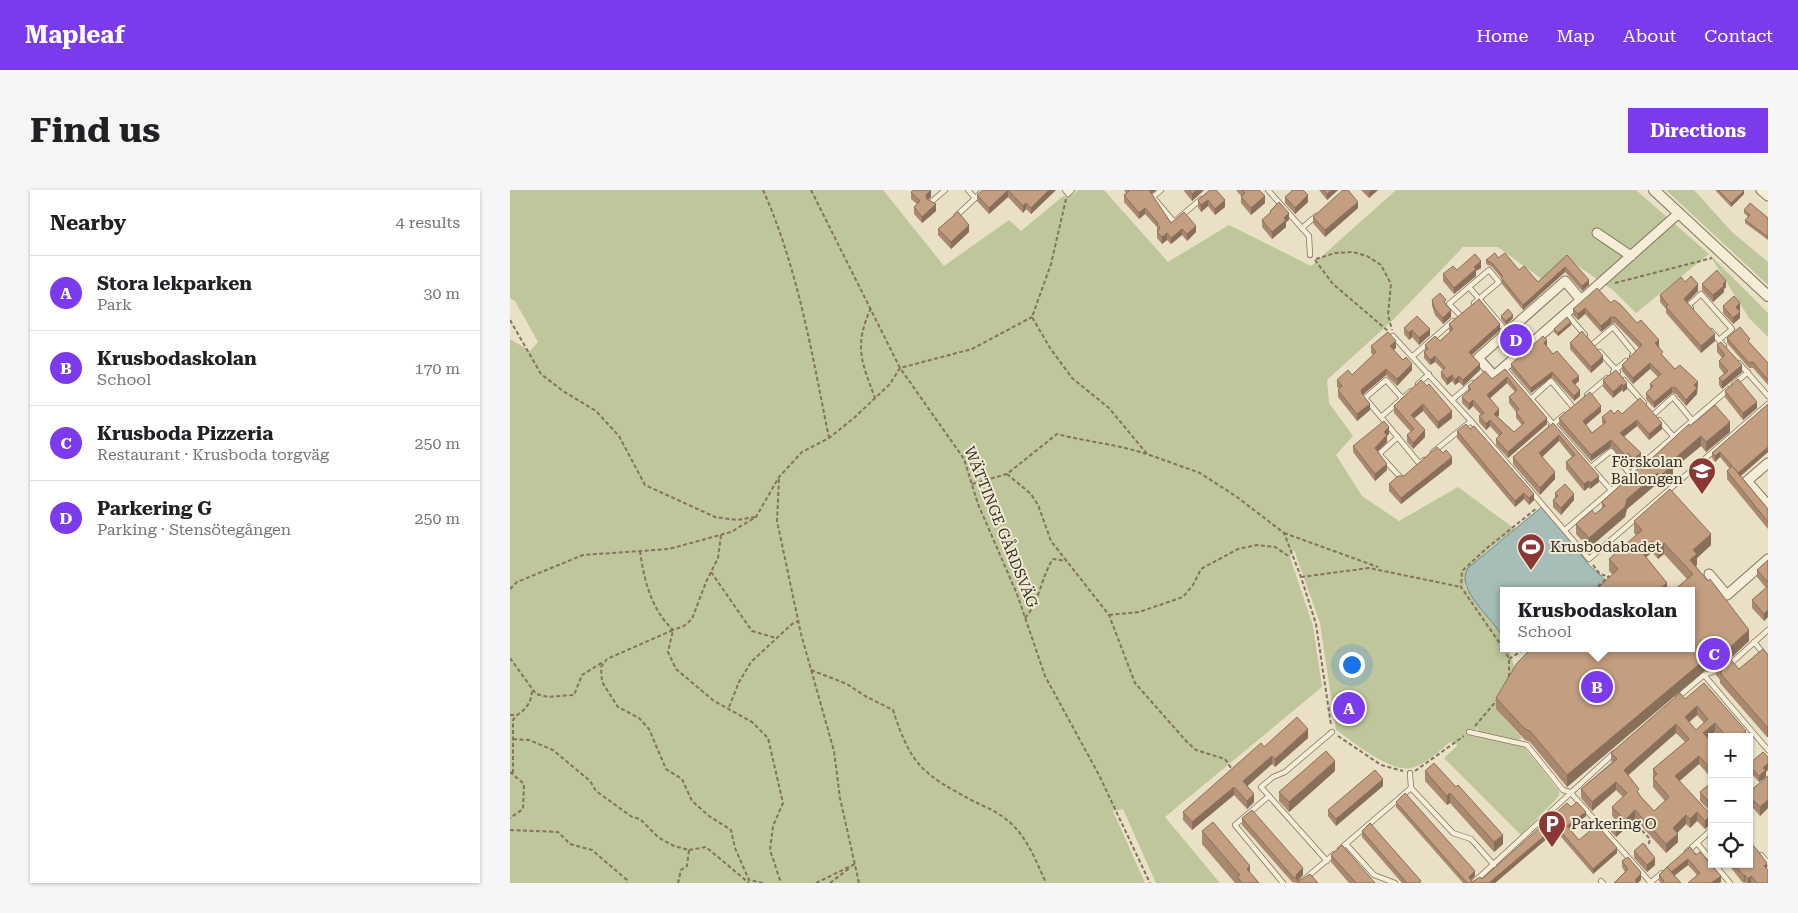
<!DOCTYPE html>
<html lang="en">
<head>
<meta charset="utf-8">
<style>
	:root { --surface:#fff; --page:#f6f6f6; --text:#202124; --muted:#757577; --line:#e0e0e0; --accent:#7c3aed }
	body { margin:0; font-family:"Roboto Serif",serif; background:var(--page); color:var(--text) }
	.controls { position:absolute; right:15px; bottom:15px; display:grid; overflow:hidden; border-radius:0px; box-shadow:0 1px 4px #0004 }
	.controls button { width:45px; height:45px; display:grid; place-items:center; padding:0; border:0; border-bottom:1px solid var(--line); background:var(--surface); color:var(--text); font:25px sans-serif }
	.you { position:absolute; left:841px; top:474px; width:18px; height:18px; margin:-12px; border:4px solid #fff; border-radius:50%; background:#1a73e8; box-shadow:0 0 0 8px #1a73e833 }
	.badge { display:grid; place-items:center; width:32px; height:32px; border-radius:50%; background:var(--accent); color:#fff; font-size:16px; font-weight:700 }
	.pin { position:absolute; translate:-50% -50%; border:2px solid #fff; box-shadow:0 1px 5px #0006 }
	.popup { position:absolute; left:990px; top:397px; width:195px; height:65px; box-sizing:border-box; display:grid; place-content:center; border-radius:0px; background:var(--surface); filter:drop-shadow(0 1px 4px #0005); font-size:16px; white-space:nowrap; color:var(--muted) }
	.popup b { font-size:19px; color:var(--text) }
	.popup::after { content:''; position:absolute; left:50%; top:100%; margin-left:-10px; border:10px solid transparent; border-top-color:var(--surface) }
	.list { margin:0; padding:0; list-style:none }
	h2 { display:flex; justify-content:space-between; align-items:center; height:65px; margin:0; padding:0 20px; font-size:21px }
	h2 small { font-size:16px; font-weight:400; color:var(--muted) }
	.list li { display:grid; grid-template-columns:32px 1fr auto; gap:15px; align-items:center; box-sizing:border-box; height:75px; padding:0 20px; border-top:1px solid var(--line) }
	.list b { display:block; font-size:19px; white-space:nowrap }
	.list p { margin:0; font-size:16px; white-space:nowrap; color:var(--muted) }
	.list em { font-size:16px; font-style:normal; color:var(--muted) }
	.icon { flex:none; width:28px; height:28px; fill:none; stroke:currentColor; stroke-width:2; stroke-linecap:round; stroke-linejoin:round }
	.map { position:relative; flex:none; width:1258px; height:693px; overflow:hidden; border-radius:0px }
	header { display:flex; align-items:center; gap:30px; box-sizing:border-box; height:70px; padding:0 25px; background:var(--accent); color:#fff }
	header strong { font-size:24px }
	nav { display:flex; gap:28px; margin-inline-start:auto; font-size:18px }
	.intro { display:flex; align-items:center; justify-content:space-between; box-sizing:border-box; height:120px; padding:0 30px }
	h1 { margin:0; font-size:35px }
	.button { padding:12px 22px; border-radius:0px; background:var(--accent); color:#fff; font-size:18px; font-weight:700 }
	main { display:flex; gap:30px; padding:0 30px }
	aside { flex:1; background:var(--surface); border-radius:0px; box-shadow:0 1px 4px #0004 }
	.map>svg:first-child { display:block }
	.green { fill:#bfc69b }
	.water { fill:#a7bdb7; stroke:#6f8a84 }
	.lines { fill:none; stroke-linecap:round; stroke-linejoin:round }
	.service-casing { stroke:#82725e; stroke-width:6 }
	.minor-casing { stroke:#82725e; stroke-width:11 }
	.tertiary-casing { stroke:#82725e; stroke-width:12 }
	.path { stroke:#82725e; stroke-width:2; stroke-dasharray:4 2.5; stroke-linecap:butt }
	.service { stroke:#f5edd8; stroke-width:4.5 }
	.minor { stroke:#f5edd8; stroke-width:9 }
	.tertiary { stroke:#f5edd8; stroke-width:10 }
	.wall { fill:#a8886e; fill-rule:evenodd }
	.shaded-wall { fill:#886f5a }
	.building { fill:#c39e80; stroke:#886f5a; fill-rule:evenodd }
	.labels { text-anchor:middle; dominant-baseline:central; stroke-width:4; stroke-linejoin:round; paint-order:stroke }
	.poi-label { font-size:15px; fill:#342a20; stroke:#f1ead5; text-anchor:start }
	.street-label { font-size:15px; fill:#342a20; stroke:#f1ead5 }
</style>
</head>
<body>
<header>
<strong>Mapleaf</strong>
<nav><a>Home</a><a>Map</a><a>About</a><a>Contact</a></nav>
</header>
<div class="intro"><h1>Find us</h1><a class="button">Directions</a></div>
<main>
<aside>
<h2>Nearby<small>4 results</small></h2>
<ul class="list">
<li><span class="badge">A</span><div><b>Stora lekparken</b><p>Park</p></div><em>30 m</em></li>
<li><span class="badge">B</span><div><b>Krusbodaskolan</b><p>School</p></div><em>170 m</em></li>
<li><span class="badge">C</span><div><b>Krusboda Pizzeria</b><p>Restaurant · Krusboda torgväg</p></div><em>250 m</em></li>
<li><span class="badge">D</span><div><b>Parkering G</b><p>Parking · Stensötegången</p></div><em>250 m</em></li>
</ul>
</aside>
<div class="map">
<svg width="1258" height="693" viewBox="0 0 1258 693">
	<rect width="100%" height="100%" fill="#e9e0c6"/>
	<!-- green -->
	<g class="green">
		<path d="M 0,0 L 373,0 L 434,76 L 499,30 L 511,41 L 552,7 L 562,5 L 568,0 L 594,0 L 658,72 L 719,35 L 801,76 L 886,0 L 1126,0 L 1199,64 L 1258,123 L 1258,147 L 1239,128 L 1199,64 L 1126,123 L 1103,100 L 1058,69 L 1033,90 L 988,57 L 953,57 L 884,129 L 817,190 L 819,213 L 843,246 L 826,265 L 852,306 L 889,331 L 948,297 L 1005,339 C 990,352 951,375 955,397 L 991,443 L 993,458 L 998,458 L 1007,484 L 986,519 L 1012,548 L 1007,551 L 969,543 L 967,538 L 960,545 L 1014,557 L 1049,601 L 1049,606 L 1011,645 L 934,568 L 948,555 L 940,552 C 929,561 915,575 901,578 C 881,583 842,551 826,540 L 810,433 L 784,360 L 780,367 L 803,436 L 812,497 L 655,627 L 710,693 L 646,693 L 613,619 L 603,621 L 635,693 L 0,693 L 0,149 L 20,161 L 28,152 L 5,111 L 0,108 Z"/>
		<path d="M 1156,0 L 1184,0 L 1222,42 L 1258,72 L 1258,95 Z"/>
	</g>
	<!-- water -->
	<path class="water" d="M 1033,316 L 1079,375 L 1102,396 L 1097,401 L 993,401 L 993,448 C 984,428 944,400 958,378 Z"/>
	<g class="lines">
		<!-- service casing -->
		<g class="service-casing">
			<g id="service">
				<path d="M 458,0 L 465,8"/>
				<path d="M 555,0 L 558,4 L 562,0"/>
				<path d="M 651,0 L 643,7 L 664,32 L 691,9"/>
				<path d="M 758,0 L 799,46 L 800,65"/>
				<path d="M 420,13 L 435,0"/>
				<path d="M 446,26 L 474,0"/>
				<path d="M 792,38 L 806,26"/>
				<path d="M 959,97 L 997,142"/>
				<path d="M 1181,118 L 1179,115 L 1191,104 L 1222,139 L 1209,150"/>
				<path d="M 1056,123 L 1075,145"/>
				<path d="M 950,125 L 939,114 L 979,80 L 989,92 L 964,113"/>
				<path d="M 1201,141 L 1214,156"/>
				<path d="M 883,146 L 961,231 L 1079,369 L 1258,214"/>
				<path d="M 1083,154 L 1103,137 L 1125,164 L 1122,166"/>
				<path d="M 1090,162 L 1108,182"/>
				<path d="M 903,166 L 943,131"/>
				<path d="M 1229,173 L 1258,206"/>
				<path d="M 994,178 L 1101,300"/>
				<path d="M 1103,182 L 1116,171"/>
				<path d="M 1114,190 L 1134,213"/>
				<path d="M 908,194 L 919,184"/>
				<path d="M 1224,194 L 1238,182"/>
				<path d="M 901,201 L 871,227 L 909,273 L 914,270"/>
				<path d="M 1077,205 L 1097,188"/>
				<path d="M 1022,208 L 1041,191 L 1063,217"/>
				<path d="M 942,210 L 962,193"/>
				<path d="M 1144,224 L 1163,207 L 1182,230"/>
				<path d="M 871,227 L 855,208 L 876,190 L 892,208"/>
				<path d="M 1149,230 L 1163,246"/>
				<path d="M 1041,236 L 1054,225"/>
				<path d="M 888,247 L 869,264 L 892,289"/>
				<path d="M 923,262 L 961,231"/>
				<path d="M 1081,277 L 1101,261 L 1120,284"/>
				<path d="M 1055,340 L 1219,199"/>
				<path d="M 1244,452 L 1258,469"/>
				<path d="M 1218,476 L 1258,440"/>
				<path d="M 1194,485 L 1258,560"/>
				<path d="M 1168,507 L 1194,485 L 1211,479"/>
				<path d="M 959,542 L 1017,555 L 1053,600 L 1060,602 L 1141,693"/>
				<path d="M 901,598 L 943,643 L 961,649 L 984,675"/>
				<path d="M 759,606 L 817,671"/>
				<path d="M 1187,653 L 1202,671"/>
				<path d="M 836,654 L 864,685 L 885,693"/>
				<path d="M 830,659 L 901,598 L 900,583"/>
				<path d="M 1177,662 L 1202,639"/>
				<path d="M 1251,665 L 1258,673"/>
				<path d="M 1204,674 L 1220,693"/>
				<path d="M 1091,691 L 1093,693"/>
				<path d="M 773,693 L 725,635 L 759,606 L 751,597 L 763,587 L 775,582 L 822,542"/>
				<path d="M 790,693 L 824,664"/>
				<path d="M 963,693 L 1104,563"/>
				<path d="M 1140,693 L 1152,683"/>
			</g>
		</g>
		<!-- minor casing -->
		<g class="minor-casing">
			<g id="minor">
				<path d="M 1251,0 L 1258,6"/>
				<path d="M 1087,43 L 1121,66"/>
				<path d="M 1071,110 L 984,186 L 968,168 L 1055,91 L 1071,110 L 1169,23"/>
				<path d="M 1258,273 L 1237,291 L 1258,315"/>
				<path d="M 1199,384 L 1217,405 L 1258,369"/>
			</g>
		</g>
		<!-- tertiary casing -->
		<g class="tertiary-casing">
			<path id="tertiary" d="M 1144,0 L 1258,106"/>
		</g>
		<!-- path -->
		<g class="path">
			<path d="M 253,0 C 288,78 302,164 319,248"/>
			<path d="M 301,0 L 390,178 L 454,269 L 468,314 L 507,404 L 535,486 L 589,585 L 640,693"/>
			<path d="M 556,9 L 541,74 L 522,127 L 540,158 L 562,188 L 599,218 L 637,264 L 690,283 L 727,307 L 774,343 L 791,387 L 806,434 L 821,535"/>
			<path d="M 806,69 L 825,63 L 843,62 L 857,66 L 871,75 L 881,94 L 878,125 L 882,140"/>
			<path d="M 805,70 L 823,94 L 878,141"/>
			<path d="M 1105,93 L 1202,68"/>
			<path d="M 361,118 C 344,155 351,171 365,208"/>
			<path d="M 0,130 L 31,184 L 53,201 L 86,221 L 109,246 L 135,295 L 205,327 L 227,330 L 245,327"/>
			<path d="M 497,284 L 521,304 L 528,315 L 541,351 L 599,425 L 625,493 L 677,552 L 686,560 L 715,569 L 723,581"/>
			<path d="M 269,289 L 267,331 L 291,444 L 324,561 L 330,608 L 349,693"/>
			<path d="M 462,294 L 497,284 L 547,244 C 577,252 607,254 636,264"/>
			<path d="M 774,343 L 868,377"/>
			<path d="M 130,361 C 134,390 141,419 163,440 L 174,436 L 182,429 L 196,392 L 208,368 L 211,345"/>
			<path d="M 1083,375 L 1090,384 L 1100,387"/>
			<path d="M 201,382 L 242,441 L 266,448"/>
			<path d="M 791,387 L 859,378 L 951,397"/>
			<path d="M 0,399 L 7,392 L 73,365 L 159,359 L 221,342 L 246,327 L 269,287 L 292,262 L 319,248 L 344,228 L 380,194 L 390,178 L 462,159 L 522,127"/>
			<path d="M 1083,401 L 1099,386"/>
			<path d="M 599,425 L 629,422 L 673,407 L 683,395 L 691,379 L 728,359 L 747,355 L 765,357 L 780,367"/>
			<path d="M 515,428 C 529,413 532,385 543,369 L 557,371"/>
			<path d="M 993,458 L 951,397 L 952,381 L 977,358 L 1027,318"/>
			<path d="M 994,458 L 999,469 L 999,487"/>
			<path d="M 0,468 L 26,504 L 38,507 L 64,505 L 72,485 L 93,472"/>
			<path d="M 999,469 L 1016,458"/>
			<path d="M 301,480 L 337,494 L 355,506 L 383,520 C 401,576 413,584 463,611 C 473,616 484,620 493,627 C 516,643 525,669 536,693"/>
			<path d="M 219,517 L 229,492 L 241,472 L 282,434 L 289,431"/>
			<path d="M 0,525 L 7,525 C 17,519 22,511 22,499"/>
			<path d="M 965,536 L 988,509"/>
			<path d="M 828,546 L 871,575 L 893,581"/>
			<path d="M 3,549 L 19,550 L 43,560 L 80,591 L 86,601 L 122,627 L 130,629 L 149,648 L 164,656 L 179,660 L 177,676 L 171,680 L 168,693"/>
			<path d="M 905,581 L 954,546"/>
			<path d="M 0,582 L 14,594 L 13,619 L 0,628"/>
			<path d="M 3,583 L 3,530 L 7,525"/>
			<path d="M 1123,631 L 1140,649 L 1139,653 L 1134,657"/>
			<path d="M 0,640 L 48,642 L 60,654 L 82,660 L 117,690 L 117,693"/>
			<path d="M 179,660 L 196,657 L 239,693"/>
			<path d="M 253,693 L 239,690 L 225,658 L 221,640 L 199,626 L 182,611 L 172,589 L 156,579 L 139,539 L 129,528 L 108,517 L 92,492 L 91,477 L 97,469 L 163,440 L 158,462 L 166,479 L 204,511 L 242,532 L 258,548 L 273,613 L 263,636 L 260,660 L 271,693"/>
			<path d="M 306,693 L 345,674"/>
			<path d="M 320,693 L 341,677"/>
		</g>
		<!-- service -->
		<use href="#service" class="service"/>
		<!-- minor -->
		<use href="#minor" class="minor"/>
		<!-- tertiary -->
		<use href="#tertiary" class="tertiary"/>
	</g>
	<!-- wall -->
	<g class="wall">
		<path d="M 473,0 L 546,0 L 521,24 L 516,19 L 513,23 L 498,7 L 479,24 L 467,11 L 467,5 Z"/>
		<path d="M 614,0 L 646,0 L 641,4 L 661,33 L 686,42 L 677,51 L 672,45 L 661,54 L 657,50 L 652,54 L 647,48 L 647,37 L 635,24 L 629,29 L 614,12 L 614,5 L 616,3 Z"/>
		<path d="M 674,0 L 694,0 L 682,11 L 674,1 Z"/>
		<path d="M 700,0 L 715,17 L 705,25 L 698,16 L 691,22 L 688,17 L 688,10 Z"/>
		<path d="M 726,0 L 749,0 L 755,13 L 741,25 L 731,13 L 731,6 Z"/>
		<path d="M 780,0 L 793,0 L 798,12 L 785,24 L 775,13 L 775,7 L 782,1 Z"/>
		<path d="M 809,0 L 828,0 L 817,10 Z"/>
		<path d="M 851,0 L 868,0 L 859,8 Z"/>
		<path d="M 1205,0 L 1233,0 L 1234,4 L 1221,17 Z"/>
		<path d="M 401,2 L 421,7 L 418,10 L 426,21 L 412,33 L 404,24 L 404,17 L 407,14 L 401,9 Z"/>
		<path d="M 848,18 L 815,47 L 803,33 L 803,27 Z"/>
		<path d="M 1234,20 L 1258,28 L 1258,50 L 1235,33 L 1235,30 L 1238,27 L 1234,23 Z"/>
		<path d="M 760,21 L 779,30 L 776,32 L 776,37 L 762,49 L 752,37 L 752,30 L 760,24 Z"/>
		<path d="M 428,39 L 459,42 L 441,59 L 428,45 Z"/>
		<path d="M 1057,65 L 1079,95 L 1072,101 L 1055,82 L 1013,120 L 992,94 L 992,89 L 982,77 L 976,74 L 976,70 L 988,68 L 1028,92 Z"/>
		<path d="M 971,78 L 966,81 L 966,86 L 944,104 L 933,91 L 933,84 L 947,80 Z"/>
		<path d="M 1175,92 L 1188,101 L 1177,112 L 1205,151 L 1191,163 L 1156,123 L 1156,119 L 1150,112 L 1150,105 Z"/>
		<path d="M 1192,94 L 1216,97 L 1214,99 L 1214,102 L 1203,112 L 1192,100 Z"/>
		<path d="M 922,110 L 936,115 L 941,127 L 933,134 L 925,125 L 922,116 Z"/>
		<path d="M 1101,113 L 1127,133 L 1149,156 L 1153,167 L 1165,179 L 1188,192 L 1187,204 L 1176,216 L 1166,204 L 1162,203 L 1144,218 L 1136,209 L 1136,203 L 1140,199 L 1140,194 L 1148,187 L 1140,179 L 1123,194 L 1112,181 L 1112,175 L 1129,158 L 1105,133 L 1101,134 L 1091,142 L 1075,124 L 1068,130 L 1063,125 L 1063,119 Z"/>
		<path d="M 1213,116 L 1230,120 L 1229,121 L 1230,128 L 1223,134 L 1213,123 Z"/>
		<path d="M 991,126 L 1003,128 L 996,135 L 991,129 Z"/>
		<path d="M 939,134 L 990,140 L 962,165 L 970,180 L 953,196 L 949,192 L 945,195 L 942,191 L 937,195 L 931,187 L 931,182 L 933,180 L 925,172 L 920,175 L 914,168 L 914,162 L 915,161 L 915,155 L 930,151 L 940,142 L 939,140 Z"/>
		<path d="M 1061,135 L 1048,146 L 1044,142 L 1044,139 Z"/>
		<path d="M 894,138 L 920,145 L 909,155 L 902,147 L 899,150 L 894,144 Z"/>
		<path d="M 1217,148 L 1240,154 L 1258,173 L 1258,195 L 1243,178 L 1239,178 L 1217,153 Z"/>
		<path d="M 1060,153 L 1093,172 L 1081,183 L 1060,159 Z"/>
		<path d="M 1037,155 L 1036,156 L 1043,164 L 1069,191 L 1065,194 L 1070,206 L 1064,211 L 1042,187 L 1021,203 L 1001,180 L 1001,174 Z"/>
		<path d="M 1207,155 L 1232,182 L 1212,199 L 1209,195 L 1209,188 L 1214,184 L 1209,177 L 1209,171 L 1212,168 L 1207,162 Z"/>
		<path d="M 861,156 L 886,158 L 883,160 L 902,180 L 887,196 L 876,185 L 853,205 L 860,220 L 847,231 L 828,207 L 828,200 L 829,199 L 827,197 L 827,190 L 842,185 L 863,165 L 861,163 Z"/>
		<path d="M 995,179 L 1037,234 L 998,268 L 986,255 L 986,249 L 989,246 L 980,236 L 976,240 L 969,232 L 969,226 L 971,225 L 963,216 L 959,220 L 952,213 L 952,207 L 958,201 L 958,196 L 982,189 ZM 997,193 L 1005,202 L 999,207 L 999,213 L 1006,222 L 1006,228 L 1012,235 L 1004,242 L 988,227 L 989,225 L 980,208 Z"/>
		<path d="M 1106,180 L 1117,199 L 1113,202 L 1112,200 L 1103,208 L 1093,197 L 1093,190 Z"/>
		<path d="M 911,190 L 942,228 L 928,239 L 913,221 L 904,228 L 915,247 L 903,259 L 897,252 L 897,245 L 901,242 L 884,223 L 884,216 Z"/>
		<path d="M 1215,201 L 1247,218 L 1233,230 L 1215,207 Z"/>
		<path d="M 1258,214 L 1258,262 L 1231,286 L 1258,319 L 1258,339 L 1217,289 L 1217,281 L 1220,279 L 1210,267 L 1205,272 L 1202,268 L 1202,263 Z"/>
		<path d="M 1091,222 L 1076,235 L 1082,243 L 1093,234 L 1092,233 L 1092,227 L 1104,224 L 1112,224 L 1152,239 L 1139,250 L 1127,236 L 1114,246 L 1131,269 L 1123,276 L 1118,270 L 1115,272 L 1101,257 L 1081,271 L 1049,235 L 1049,228 Z"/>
		<path d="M 1043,233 L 1089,292 L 1080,299 L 1079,297 L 1074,301 L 1056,279 L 1056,272 L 1062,267 L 1049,251 L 1032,267 L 1045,289 L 1030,305 L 1003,274 L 1003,267 Z"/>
		<path d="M 1180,236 L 1220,242 L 1196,262 L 1191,256 L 1163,279 L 1163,285 L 1150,296 L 1148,293 L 1117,319 L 1115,327 L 1079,358 L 1066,344 L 1066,334 L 1085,324 L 1092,319 L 1092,312 L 1129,278 L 1129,272 L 1140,270 Z"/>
		<path d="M 947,241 L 1024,310 L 1019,315 L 1014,309 L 1005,317 L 947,248 Z"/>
		<path d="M 879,244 L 877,246 L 877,252 L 868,261 L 877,280 L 865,291 L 843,262 L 843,256 Z"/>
		<path d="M 942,274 L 891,314 L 879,301 L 879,294 L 894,286 Z"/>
		<path d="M 1045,303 L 1064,310 L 1051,325 L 1043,317 L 1043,310 L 1045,308 Z"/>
		<path d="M 1124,331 L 1201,355 L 1187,368 L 1187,375 L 1186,376 L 1239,451 L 1219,470 L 1229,479 L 1258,465 L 1258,547 L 1257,547 L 1210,493 L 1210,490 L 1206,485 L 1206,477 L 1200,479 L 1199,477 L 1057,597 L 1020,552 L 1015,550 L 986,519 L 986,508 L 1181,458 L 1181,401 L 1177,389 L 1154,364 L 1148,369 L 1142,362 L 1136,367 L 1157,401 L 1102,384 L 1099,381 L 1099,369 L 1126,345 L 1124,343 Z"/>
		<path d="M 1258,370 L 1258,427 L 1254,431 L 1242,418 L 1242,410 L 1256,398 L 1247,387 L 1247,380 Z"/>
		<path d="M 1175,509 L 1236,547 L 1209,547 L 1205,542 L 1198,548 L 1202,552 L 1202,589 L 1189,574 L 1169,591 L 1201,634 L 1195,639 L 1187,631 L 1180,638 L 1176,634 L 1167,643 L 1168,652 L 1156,663 L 1125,629 L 1106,647 L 1101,642 L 1101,635 L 1106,630 L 1102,626 L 1102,617 L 1113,607 L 1106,600 L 1082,621 L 1071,608 L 1071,599 L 1102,572 L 1101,571 L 1101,563 ZM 1187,525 L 1194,533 L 1186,540 L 1179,532 ZM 1166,543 L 1175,552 L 1143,579 L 1143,597 L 1155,611 L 1144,621 L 1131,607 L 1118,585 Z"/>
		<path d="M 798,548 L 765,577 L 762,574 L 737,596 L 744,612 L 737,619 L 724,605 L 682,640 L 673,630 L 673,622 L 754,557 Z"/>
		<path d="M 924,573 L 993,654 L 984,662 L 940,613 L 937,615 L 915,591 L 915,581 Z"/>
		<path d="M 1239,574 L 1256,582 L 1256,587 L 1249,592 L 1239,581 Z"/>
		<path d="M 825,581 L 779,622 L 769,611 L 769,602 Z"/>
		<path d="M 1258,586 L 1258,618 L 1250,626 L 1242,617 L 1239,602 Z"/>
		<path d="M 1202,592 L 1202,623 L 1190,611 L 1190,602 Z"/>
		<path d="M 873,596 L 826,636 L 818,626 L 818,620 Z"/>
		<path d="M 886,612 L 965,686 L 961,690 L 962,692 L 972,689 L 1061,617 L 1076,626 L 1059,639 L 1069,650 L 1107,663 L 1083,684 L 1046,641 L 985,693 L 953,693 L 886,617 Z"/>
		<path d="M 732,628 L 793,685 L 788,690 L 808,693 L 787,693 L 787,690 L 787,693 L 782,692 L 732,635 Z"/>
		<path d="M 692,641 L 740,683 L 749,693 L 725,693 L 692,654 Z"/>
		<path d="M 852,641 L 911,693 L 892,693 L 852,647 Z"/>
		<path d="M 1180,657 L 1211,692 L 1209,693 L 1178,693 L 1187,685 L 1178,675 L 1164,686 L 1171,693 L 1151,693 L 1149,691 L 1149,685 Z"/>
		<path d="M 1124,661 L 1145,675 L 1137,682 L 1124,668 Z"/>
		<path d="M 821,665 L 865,693 L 839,693 L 821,672 Z"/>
		<path d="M 1112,671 L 1131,690 L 1115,682 L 1112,677 Z"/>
		<path d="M 1218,674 L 1239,674 L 1257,680 L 1258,693 L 1236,693 L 1235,692 L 1233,693 Z"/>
	</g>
	<!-- shaded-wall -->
	<g class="shaded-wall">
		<path d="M 421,0 L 421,7 L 416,11 L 416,5 Z"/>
		<path d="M 498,0 L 498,7 L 479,24 L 479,18 Z"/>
		<path d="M 539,0 L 546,0 L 521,24 L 521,18 Z"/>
		<path d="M 639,0 L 646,0 L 638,7 Z"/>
		<path d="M 687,0 L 694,0 L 682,11 L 682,4 Z"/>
		<path d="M 822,0 L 828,0 L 817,10 L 817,4 Z"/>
		<path d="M 861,0 L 868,0 L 859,8 L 859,2 Z"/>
		<path d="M 1234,1 L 1234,4 L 1221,17 L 1221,13 Z"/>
		<path d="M 798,5 L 798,12 L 785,24 L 785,18 Z"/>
		<path d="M 755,6 L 755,13 L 741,25 L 741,18 Z"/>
		<path d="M 698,10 L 698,16 L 691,22 L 691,15 Z"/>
		<path d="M 715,10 L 715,17 L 705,25 L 705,19 Z"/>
		<path d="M 848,12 L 848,18 L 815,47 L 815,40 Z"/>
		<path d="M 516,13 L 516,19 L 513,23 L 513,16 Z"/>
		<path d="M 426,14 L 426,21 L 412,33 L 412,27 Z"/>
		<path d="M 635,18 L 635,24 L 629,29 L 629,23 Z"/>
		<path d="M 779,23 L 779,30 L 776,32 L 776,37 L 762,49 L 762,42 L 774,28 Z"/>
		<path d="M 459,35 L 459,42 L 441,59 L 441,52 Z"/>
		<path d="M 686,36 L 686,42 L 677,51 L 677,44 Z"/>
		<path d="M 672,39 L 672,45 L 661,54 L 661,48 Z"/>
		<path d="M 657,43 L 657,50 L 652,54 L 652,47 Z"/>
		<path d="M 971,71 L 971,78 L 966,81 L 966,86 L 944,104 L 944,98 L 964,77 Z"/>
		<path d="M 1055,77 L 1055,82 L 1013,120 L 1013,115 Z"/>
		<path d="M 1079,90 L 1079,95 L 1072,101 L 1072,96 Z"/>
		<path d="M 1216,91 L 1216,97 L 1214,99 L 1214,102 L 1203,112 L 1203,105 Z"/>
		<path d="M 1188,94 L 1188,101 L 1174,115 L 1174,109 Z"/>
		<path d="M 1230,113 L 1230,120 L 1226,123 L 1226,117 Z"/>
		<path d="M 1075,118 L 1075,124 L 1068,130 L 1068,124 Z"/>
		<path d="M 941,120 L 941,127 L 933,134 L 933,128 Z"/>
		<path d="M 1230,122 L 1230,128 L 1223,134 L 1223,128 Z"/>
		<path d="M 1003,125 L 1003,128 L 996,135 L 996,131 Z"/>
		<path d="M 1101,127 L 1101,134 L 1091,142 L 1091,136 Z"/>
		<path d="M 1061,132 L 1061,135 L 1048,146 L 1048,143 Z"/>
		<path d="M 990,134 L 990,140 L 959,167 L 959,162 Z"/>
		<path d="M 920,139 L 920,145 L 909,155 L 909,148 Z"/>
		<path d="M 902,140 L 902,147 L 899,150 L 899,143 Z"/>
		<path d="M 1205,144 L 1205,151 L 1191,163 L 1191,156 Z"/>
		<path d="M 1037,150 L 1037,155 L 1034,159 L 1034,153 Z"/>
		<path d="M 1149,150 L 1149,156 L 1145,159 L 1145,153 Z"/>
		<path d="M 886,151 L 886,158 L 880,163 L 880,156 Z"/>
		<path d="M 925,166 L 925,172 L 920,175 L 920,170 Z"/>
		<path d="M 1093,166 L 1093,172 L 1081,183 L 1081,177 Z"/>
		<path d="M 1140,173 L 1140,179 L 1123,194 L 1123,188 Z"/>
		<path d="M 902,174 L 902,180 L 887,196 L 887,189 Z"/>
		<path d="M 970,174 L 970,180 L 953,196 L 953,190 Z"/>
		<path d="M 1232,175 L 1232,182 L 1212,199 L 1212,192 Z"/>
		<path d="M 876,179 L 876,185 L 851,206 L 851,200 Z"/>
		<path d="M 1042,182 L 1042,187 L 1021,203 L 1021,198 Z"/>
		<path d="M 942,185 L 942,191 L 937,195 L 937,189 Z"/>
		<path d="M 949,186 L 949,192 L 945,195 L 945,190 Z"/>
		<path d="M 1069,186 L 1069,191 L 1062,197 L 1062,191 Z"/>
		<path d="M 997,187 L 997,193 L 977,211 L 977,205 Z"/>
		<path d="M 1188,192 L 1187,204 L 1176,216 L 1176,210 L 1184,195 Z"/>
		<path d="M 1117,193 L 1117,199 L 1113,202 L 1113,196 Z"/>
		<path d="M 1112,194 L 1112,200 L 1103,208 L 1103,202 Z"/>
		<path d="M 1162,197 L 1162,203 L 1144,218 L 1144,212 Z"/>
		<path d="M 1070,200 L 1070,206 L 1064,211 L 1064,206 Z"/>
		<path d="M 963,210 L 963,216 L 959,220 L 959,214 Z"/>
		<path d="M 1247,212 L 1247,218 L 1233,230 L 1233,223 Z"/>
		<path d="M 860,214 L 860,220 L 847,231 L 847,224 Z"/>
		<path d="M 913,214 L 913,221 L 901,231 L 901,225 Z"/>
		<path d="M 1091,216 L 1091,222 L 1073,237 L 1073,231 Z"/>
		<path d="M 989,219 L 989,225 L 984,230 L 984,224 Z"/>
		<path d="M 942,221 L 942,228 L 928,239 L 928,232 Z"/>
		<path d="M 1037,228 L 1037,234 L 998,268 L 998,262 Z"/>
		<path d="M 980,230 L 980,236 L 976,240 L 976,234 Z"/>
		<path d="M 1127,230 L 1127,236 L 1110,250 L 1110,243 Z"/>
		<path d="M 1220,232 L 1220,242 L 1196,262 L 1196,252 Z"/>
		<path d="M 1152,233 L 1152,239 L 1139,250 L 1139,244 Z"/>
		<path d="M 879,237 L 879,244 L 877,246 L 877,252 L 865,264 L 865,258 L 874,242 Z"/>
		<path d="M 915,240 L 915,247 L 903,259 L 903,253 Z"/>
		<path d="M 1049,245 L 1049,251 L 1029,270 L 1029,263 Z"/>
		<path d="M 1191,246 L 1191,256 L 1163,279 L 1163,285 L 1150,296 L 1150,286 L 1163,270 Z"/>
		<path d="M 1101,250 L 1101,257 L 1081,271 L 1081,265 Z"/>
		<path d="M 1258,257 L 1258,262 L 1228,288 L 1228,283 Z"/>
		<path d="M 1210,262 L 1210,267 L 1205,272 L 1205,266 Z"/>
		<path d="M 1118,263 L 1118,270 L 1115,272 L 1115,265 Z"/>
		<path d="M 1131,263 L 1131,269 L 1123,276 L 1123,269 Z"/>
		<path d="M 942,267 L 942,274 L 891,314 L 891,308 Z"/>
		<path d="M 877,274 L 877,280 L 865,291 L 865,284 Z"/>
		<path d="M 1045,282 L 1045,289 L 1030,305 L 1030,298 Z"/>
		<path d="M 1148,283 L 1148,293 L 1117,319 L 1115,327 L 1079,358 L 1079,348 L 1117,309 Z"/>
		<path d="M 1089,286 L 1089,292 L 1080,299 L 1080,293 Z"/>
		<path d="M 1079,291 L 1079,297 L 1074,301 L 1074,294 Z"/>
		<path d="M 1014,303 L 1014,309 L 1005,317 L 1005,311 Z"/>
		<path d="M 1024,304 L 1024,310 L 1019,315 L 1019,308 Z"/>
		<path d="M 1064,304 L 1064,310 L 1051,325 L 1051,318 Z"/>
		<path d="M 1201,344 L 1201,355 L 1187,368 L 1187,375 L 1180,381 L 1180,370 L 1183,360 Z"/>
		<path d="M 1142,351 L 1142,362 L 1131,372 L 1131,361 Z"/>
		<path d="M 1154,353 L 1154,364 L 1148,369 L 1148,358 Z"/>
		<path d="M 1157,393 L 1157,401 L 1147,401 Z"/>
		<path d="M 1258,420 L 1258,427 L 1254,431 L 1254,424 Z"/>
		<path d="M 1239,440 L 1239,451 L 1215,473 L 1206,475 L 1206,477 L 1200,479 L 1200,467 Z"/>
		<path d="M 1199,466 L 1199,477 L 1057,597 L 1057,585 Z"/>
		<path d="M 1187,516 L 1187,525 L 1175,536 L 1175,527 Z"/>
		<path d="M 1205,533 L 1205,542 L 1193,552 L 1193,543 Z"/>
		<path d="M 1166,534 L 1166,543 L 1114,589 L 1114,580 Z"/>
		<path d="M 1258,536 L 1258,547 L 1257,547 L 1257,537 Z"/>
		<path d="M 798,539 L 798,548 L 765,577 L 765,569 Z"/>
		<path d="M 1236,541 L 1236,547 L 1229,547 Z"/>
		<path d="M 762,566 L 762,574 L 733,600 L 733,591 Z"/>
		<path d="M 1189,566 L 1189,574 L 1165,595 L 1165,586 Z"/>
		<path d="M 825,571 L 825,581 L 779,622 L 779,612 Z"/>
		<path d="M 1258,573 L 1258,580 L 1256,582 L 1256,587 L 1249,592 L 1249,586 L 1253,578 Z"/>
		<path d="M 873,589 L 873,596 L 826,636 L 826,629 Z"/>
		<path d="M 1106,592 L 1106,600 L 1082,621 L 1082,612 Z"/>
		<path d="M 724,597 L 724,605 L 682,640 L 682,632 Z"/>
		<path d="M 940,603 L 940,613 L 937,615 L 937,606 Z"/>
		<path d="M 744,604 L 744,612 L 737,619 L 737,611 Z"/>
		<path d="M 1242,609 L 1242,617 L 1239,620 L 1239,611 Z"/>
		<path d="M 1258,610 L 1258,618 L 1250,626 L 1250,617 Z"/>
		<path d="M 1125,620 L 1125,629 L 1115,638 L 1115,630 Z"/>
		<path d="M 1076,622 L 1076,626 L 1057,641 L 1057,636 Z"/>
		<path d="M 1187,622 L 1187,631 L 1180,638 L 1180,629 Z"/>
		<path d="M 1176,625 L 1176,634 L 1163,647 L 1163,638 Z"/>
		<path d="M 1201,625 L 1201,634 L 1195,639 L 1195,631 Z"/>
		<path d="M 1115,632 L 1115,639 L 1106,647 L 1106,641 Z"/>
		<path d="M 1046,636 L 1046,641 L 985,693 L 979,693 Z"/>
		<path d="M 1168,644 L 1168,652 L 1156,663 L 1156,654 Z"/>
		<path d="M 993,645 L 993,654 L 984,662 L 984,652 Z"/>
		<path d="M 1107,658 L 1107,663 L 1083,684 L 1083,679 Z"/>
		<path d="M 1145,668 L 1145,675 L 1137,682 L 1137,675 Z"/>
		<path d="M 1178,669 L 1178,675 L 1161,688 L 1161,682 Z"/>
		<path d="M 1257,673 L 1257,680 L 1254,676 Z"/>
		<path d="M 740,676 L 740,689 L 737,679 Z"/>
		<path d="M 793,678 L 793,685 L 787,691 L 786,685 Z"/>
		<path d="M 965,681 L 965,686 L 959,692 L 959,687 Z"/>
		<path d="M 1131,684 L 1131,690 L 1128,693 L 1125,693 L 1125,690 Z"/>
		<path d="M 1235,685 L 1235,692 L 1234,693 L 1234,686 Z"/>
		<path d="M 1211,686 L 1211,692 L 1209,693 L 1201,693 Z"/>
		<path d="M 1241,686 L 1241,693 L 1238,693 L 1238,689 Z"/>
	</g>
	<!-- building -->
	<g class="building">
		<path d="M 404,0 L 421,0 L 416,5 L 417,9 L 426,14 L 412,27 L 404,17 L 410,11 L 401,2 Z"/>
		<path d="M 473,0 L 539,0 L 521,18 L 516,13 L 513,16 L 498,0 L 479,18 L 467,5 Z"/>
		<path d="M 618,0 L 639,0 L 661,33 L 674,22 L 686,36 L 677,44 L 672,39 L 661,48 L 657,43 L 652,47 L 647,42 L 650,38 L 647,34 L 648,33 L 635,18 L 629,23 L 614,5 L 619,1 Z"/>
		<path d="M 679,0 L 687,0 L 682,4 Z"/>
		<path d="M 700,0 L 706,0 L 715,10 L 705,19 L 698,10 L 691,15 L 688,10 Z"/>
		<path d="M 732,0 L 749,0 L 755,6 L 741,18 L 731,7 L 735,3 Z"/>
		<path d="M 783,0 L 793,0 L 798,5 L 785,18 L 775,7 Z"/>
		<path d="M 813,0 L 822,0 L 817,4 Z"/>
		<path d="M 833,0 L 838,0 L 848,12 L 815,40 L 803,27 Z"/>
		<path d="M 1208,0 L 1233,0 L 1234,1 L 1221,13 Z"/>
		<path d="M 769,12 L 779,23 L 774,28 L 776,30 L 762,42 L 752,30 L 761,22 L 760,21 Z"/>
		<path d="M 1240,13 L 1258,28 L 1258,47 L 1235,30 L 1240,25 L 1234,20 Z"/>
		<path d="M 448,22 L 459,35 L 441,52 L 428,39 Z"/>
		<path d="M 985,63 L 988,68 L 995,63 L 1009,80 L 1014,76 L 1028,92 L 1057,65 L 1079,90 L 1072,96 L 1055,77 L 1013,115 L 992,89 L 992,85 L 982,73 L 976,70 Z"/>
		<path d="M 965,64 L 971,71 L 964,77 L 966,79 L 944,98 L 933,84 L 943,76 L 947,80 Z"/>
		<path d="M 1207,80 L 1216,91 L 1213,94 L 1214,96 L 1203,105 L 1192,94 Z"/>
		<path d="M 1181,86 L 1188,94 L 1174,109 L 1205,144 L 1191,156 L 1156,117 L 1158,115 L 1150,105 L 1171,87 L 1175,92 Z"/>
		<path d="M 1087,98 L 1101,113 L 1104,110 L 1110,114 L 1127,133 L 1131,130 L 1149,150 L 1145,153 L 1153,162 L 1151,164 L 1165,179 L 1170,175 L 1188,192 L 1184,195 L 1187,198 L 1176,210 L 1166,198 L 1162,197 L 1144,212 L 1136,203 L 1143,196 L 1140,194 L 1151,184 L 1140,173 L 1123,188 L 1112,175 L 1132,155 L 1105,127 L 1101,127 L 1091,136 L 1075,118 L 1068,124 L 1063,119 Z"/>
		<path d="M 930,103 L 936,110 L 934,112 L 941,120 L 933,128 L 925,119 L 922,110 Z"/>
		<path d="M 1224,106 L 1230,113 L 1226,117 L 1230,122 L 1223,128 L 1213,116 Z"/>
		<path d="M 969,109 L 990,134 L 959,162 L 970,174 L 953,190 L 949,186 L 945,190 L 942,185 L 937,189 L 931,182 L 935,178 L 925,166 L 920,170 L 914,162 L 918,159 L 915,155 L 925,146 L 930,151 L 943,139 L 939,134 Z"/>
		<path d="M 998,119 L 1003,125 L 996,131 L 991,126 Z"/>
		<path d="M 907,126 L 920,139 L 909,148 L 902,140 L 899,143 L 894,138 Z"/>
		<path d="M 1057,127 L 1061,132 L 1048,143 L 1044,139 Z"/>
		<path d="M 1230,137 L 1240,149 L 1238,151 L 1258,173 L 1258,190 L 1243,172 L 1239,173 L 1217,148 Z"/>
		<path d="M 1072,141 L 1093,166 L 1081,177 L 1060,153 Z"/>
		<path d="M 878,142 L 886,151 L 880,156 L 893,170 L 896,167 L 902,174 L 887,189 L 876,179 L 851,200 L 852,204 L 860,214 L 847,224 L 828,200 L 832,196 L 827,190 L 838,180 L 842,185 L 866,162 L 861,156 Z"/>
		<path d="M 1033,146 L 1037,150 L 1034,153 L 1043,164 L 1047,161 L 1069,186 L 1062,191 L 1070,200 L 1064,206 L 1042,182 L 1021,198 L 1001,174 Z"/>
		<path d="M 1211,152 L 1232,175 L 1212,192 L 1209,188 L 1218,181 L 1209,171 L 1215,165 L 1207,155 Z"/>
		<path d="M 995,179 L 1037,228 L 998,262 L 986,249 L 992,243 L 980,230 L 976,234 L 969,226 L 974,223 L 963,210 L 959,214 L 952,207 L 961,199 L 958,196 L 975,181 L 982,189 ZM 997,187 L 1007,200 L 999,207 L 1009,219 L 1006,222 L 1014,233 L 1004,242 L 984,224 L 989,219 L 977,205 Z"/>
		<path d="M 1106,180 L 1117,193 L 1113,196 L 1112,194 L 1103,202 L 1093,190 Z"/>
		<path d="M 1228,189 L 1247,212 L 1233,223 L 1215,201 Z"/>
		<path d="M 911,190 L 917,196 L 919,194 L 942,221 L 928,232 L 913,214 L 901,225 L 915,240 L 903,253 L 897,245 L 904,239 L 884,216 Z"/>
		<path d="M 1080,202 L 1091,216 L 1073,231 L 1082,243 L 1096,232 L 1092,227 L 1101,220 L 1104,224 L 1108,220 L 1112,224 L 1130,208 L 1152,233 L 1139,244 L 1127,230 L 1110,243 L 1131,263 L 1123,269 L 1118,263 L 1115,265 L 1101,250 L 1081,265 L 1049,228 Z"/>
		<path d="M 1258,214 L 1258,257 L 1228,283 L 1210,262 L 1205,266 L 1202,263 Z"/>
		<path d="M 1205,215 L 1220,232 L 1196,252 L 1191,246 L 1163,270 L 1163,275 L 1150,286 L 1148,283 L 1117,309 L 1115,317 L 1079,348 L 1066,334 L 1082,320 L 1085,324 L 1095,316 L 1092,312 L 1132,275 L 1129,272 L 1136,266 L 1140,270 L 1179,234 L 1180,236 Z"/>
		<path d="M 874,231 L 879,237 L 874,242 L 877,245 L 865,258 L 877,274 L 865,284 L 843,256 Z"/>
		<path d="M 1043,233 L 1089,286 L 1080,293 L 1079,291 L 1074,294 L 1056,272 L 1065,265 L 1049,245 L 1029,263 L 1045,282 L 1030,298 L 1003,267 Z"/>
		<path d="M 956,234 L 960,239 L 964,236 L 1024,304 L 1019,308 L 1014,303 L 1005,311 L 947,241 Z"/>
		<path d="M 927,257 L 933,263 L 936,260 L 942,267 L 891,308 L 879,294 L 888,286 L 894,286 Z"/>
		<path d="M 1222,276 L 1258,319 L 1258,332 L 1217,281 Z"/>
		<path d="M 1055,294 L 1064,304 L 1051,318 L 1043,310 L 1048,306 L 1045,303 Z"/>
		<path d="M 1160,299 L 1201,344 L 1183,360 L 1187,364 L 1180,370 L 1198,391 L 1200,389 L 1239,440 L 1215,462 L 1200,467 L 1199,466 L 1057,585 L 1020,541 L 1015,539 L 986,508 L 1007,473 L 1022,458 L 1181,458 L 1181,433 L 1185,434 L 1181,429 L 1181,401 L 1163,401 L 1183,384 L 1154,353 L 1148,358 L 1142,351 L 1131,361 L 1157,393 L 1147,401 L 1085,401 L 1108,379 L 1099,369 L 1132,340 L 1124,331 Z"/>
		<path d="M 1258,370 L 1258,392 L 1247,380 Z"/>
		<path d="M 1258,396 L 1258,420 L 1254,424 L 1242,410 Z"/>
		<path d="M 1253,459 L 1258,465 L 1258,536 L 1257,537 L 1210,483 L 1212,481 L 1206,475 L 1220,469 L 1229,479 Z"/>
		<path d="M 1194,493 L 1236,541 L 1229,547 L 1217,547 L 1205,533 L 1193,543 L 1202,552 L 1202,580 L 1189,566 L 1165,586 L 1201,625 L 1195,631 L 1187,622 L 1180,629 L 1176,625 L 1163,638 L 1168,644 L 1156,654 L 1125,620 L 1115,630 L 1102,617 L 1117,603 L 1106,592 L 1082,612 L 1071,599 L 1107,569 L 1101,563 L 1170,503 L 1175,509 ZM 1187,516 L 1198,529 L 1186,540 L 1175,527 ZM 1166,534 L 1179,549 L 1143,579 L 1147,584 L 1143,588 L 1159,607 L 1144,621 L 1131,607 L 1127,601 L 1129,599 L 1114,580 Z"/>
		<path d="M 787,527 L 798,539 L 765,569 L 762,566 L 733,591 L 744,604 L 737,611 L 724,597 L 682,632 L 673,622 L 751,553 L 754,557 Z"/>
		<path d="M 816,561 L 825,571 L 779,612 L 769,602 Z"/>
		<path d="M 1253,562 L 1258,567 L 1258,573 L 1253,578 L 1256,580 L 1249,586 L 1239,575 L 1239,574 Z"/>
		<path d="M 924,573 L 946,597 L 948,595 L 993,645 L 984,652 L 940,603 L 937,606 L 915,581 Z"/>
		<path d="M 865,580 L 873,589 L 826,629 L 818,620 Z"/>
		<path d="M 1258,586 L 1258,610 L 1250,617 L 1242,609 L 1239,611 L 1239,602 Z"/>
		<path d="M 1202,592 L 1202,615 L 1190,602 Z"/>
		<path d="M 895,603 L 965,681 L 959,687 L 962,692 L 970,687 L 972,689 L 1057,613 L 1061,617 L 1067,612 L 1076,622 L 1057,636 L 1069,650 L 1087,635 L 1107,658 L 1083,679 L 1046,636 L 979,693 L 957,693 L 886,612 Z"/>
		<path d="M 742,620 L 793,678 L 786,685 L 787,689 L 782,686 L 732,628 Z"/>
		<path d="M 1110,627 L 1115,632 L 1106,641 L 1101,635 Z"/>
		<path d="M 703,632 L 740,676 L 737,679 L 749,693 L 732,693 L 727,687 L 730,685 L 692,641 Z"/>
		<path d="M 860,633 L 911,691 L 909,693 L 897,693 L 852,641 Z"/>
		<path d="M 1133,653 L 1145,668 L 1137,675 L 1124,661 Z"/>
		<path d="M 1241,653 L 1248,661 L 1257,673 L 1254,676 L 1258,680 L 1258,693 L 1247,693 L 1241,686 L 1238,689 L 1235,685 L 1234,686 L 1224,674 L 1239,674 L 1239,654 Z"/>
		<path d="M 832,655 L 865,693 L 846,693 L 821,665 Z"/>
		<path d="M 1180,657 L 1186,665 L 1190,662 L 1211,686 L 1201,693 L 1178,693 L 1190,683 L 1178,669 L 1161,682 L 1157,677 Z"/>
		<path d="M 1118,667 L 1130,681 L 1131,684 L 1125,690 L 1127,692 L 1126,693 L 1104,693 L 1118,679 L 1112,671 Z"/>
		<path d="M 1157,677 L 1171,693 L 1151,693 L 1154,691 L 1149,685 Z"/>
		<path d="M 800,684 L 808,693 L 790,693 L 787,690 L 791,690 Z"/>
	</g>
	<!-- icons -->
	<defs>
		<g id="school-pin" transform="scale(1.4375)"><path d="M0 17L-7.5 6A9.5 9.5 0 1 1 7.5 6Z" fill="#8a3735" stroke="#f1ead5"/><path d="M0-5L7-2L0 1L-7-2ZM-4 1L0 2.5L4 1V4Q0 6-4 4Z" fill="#fff"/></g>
		<g id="stadium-pin" transform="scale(1.4375)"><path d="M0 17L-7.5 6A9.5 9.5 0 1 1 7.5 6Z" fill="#8a3735" stroke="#f1ead5"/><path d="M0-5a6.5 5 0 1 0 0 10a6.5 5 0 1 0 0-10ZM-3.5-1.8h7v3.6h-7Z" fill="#fff"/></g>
		<g id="parking-pin" transform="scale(1.4375)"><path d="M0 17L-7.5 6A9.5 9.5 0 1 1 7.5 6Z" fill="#8a3735" stroke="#f1ead5"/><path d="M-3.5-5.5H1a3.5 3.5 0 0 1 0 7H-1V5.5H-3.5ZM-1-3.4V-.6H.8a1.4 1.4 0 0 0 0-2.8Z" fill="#fff"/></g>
	</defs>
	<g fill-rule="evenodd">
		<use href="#school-pin" x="1192" y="281"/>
		<use href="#stadium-pin" x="1021" y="357"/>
		<use href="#parking-pin" x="1042" y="634"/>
	</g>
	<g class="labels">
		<!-- poi labels -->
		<g class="poi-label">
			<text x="1173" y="272" text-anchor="end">Förskolan<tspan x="1173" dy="17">Ballongen</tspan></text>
			<text x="1040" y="357">Krusbodabadet</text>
			<text x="1061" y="634">Parkering O</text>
		</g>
		<!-- street labels -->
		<g class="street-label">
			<text transform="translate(491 337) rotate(68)">WÄTTINGE GÅRDSVÄG</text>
		</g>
	</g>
</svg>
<div class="controls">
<button>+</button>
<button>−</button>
<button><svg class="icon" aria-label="locate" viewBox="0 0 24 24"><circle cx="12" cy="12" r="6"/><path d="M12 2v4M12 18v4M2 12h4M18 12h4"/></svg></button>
</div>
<div class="you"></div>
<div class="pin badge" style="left:839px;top:518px">A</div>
<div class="pin badge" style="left:1087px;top:497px">B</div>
<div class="popup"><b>Krusbodaskolan</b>School</div>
<div class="pin badge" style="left:1204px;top:464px">C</div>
<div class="pin badge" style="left:1006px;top:150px">D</div>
</div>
</main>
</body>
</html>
